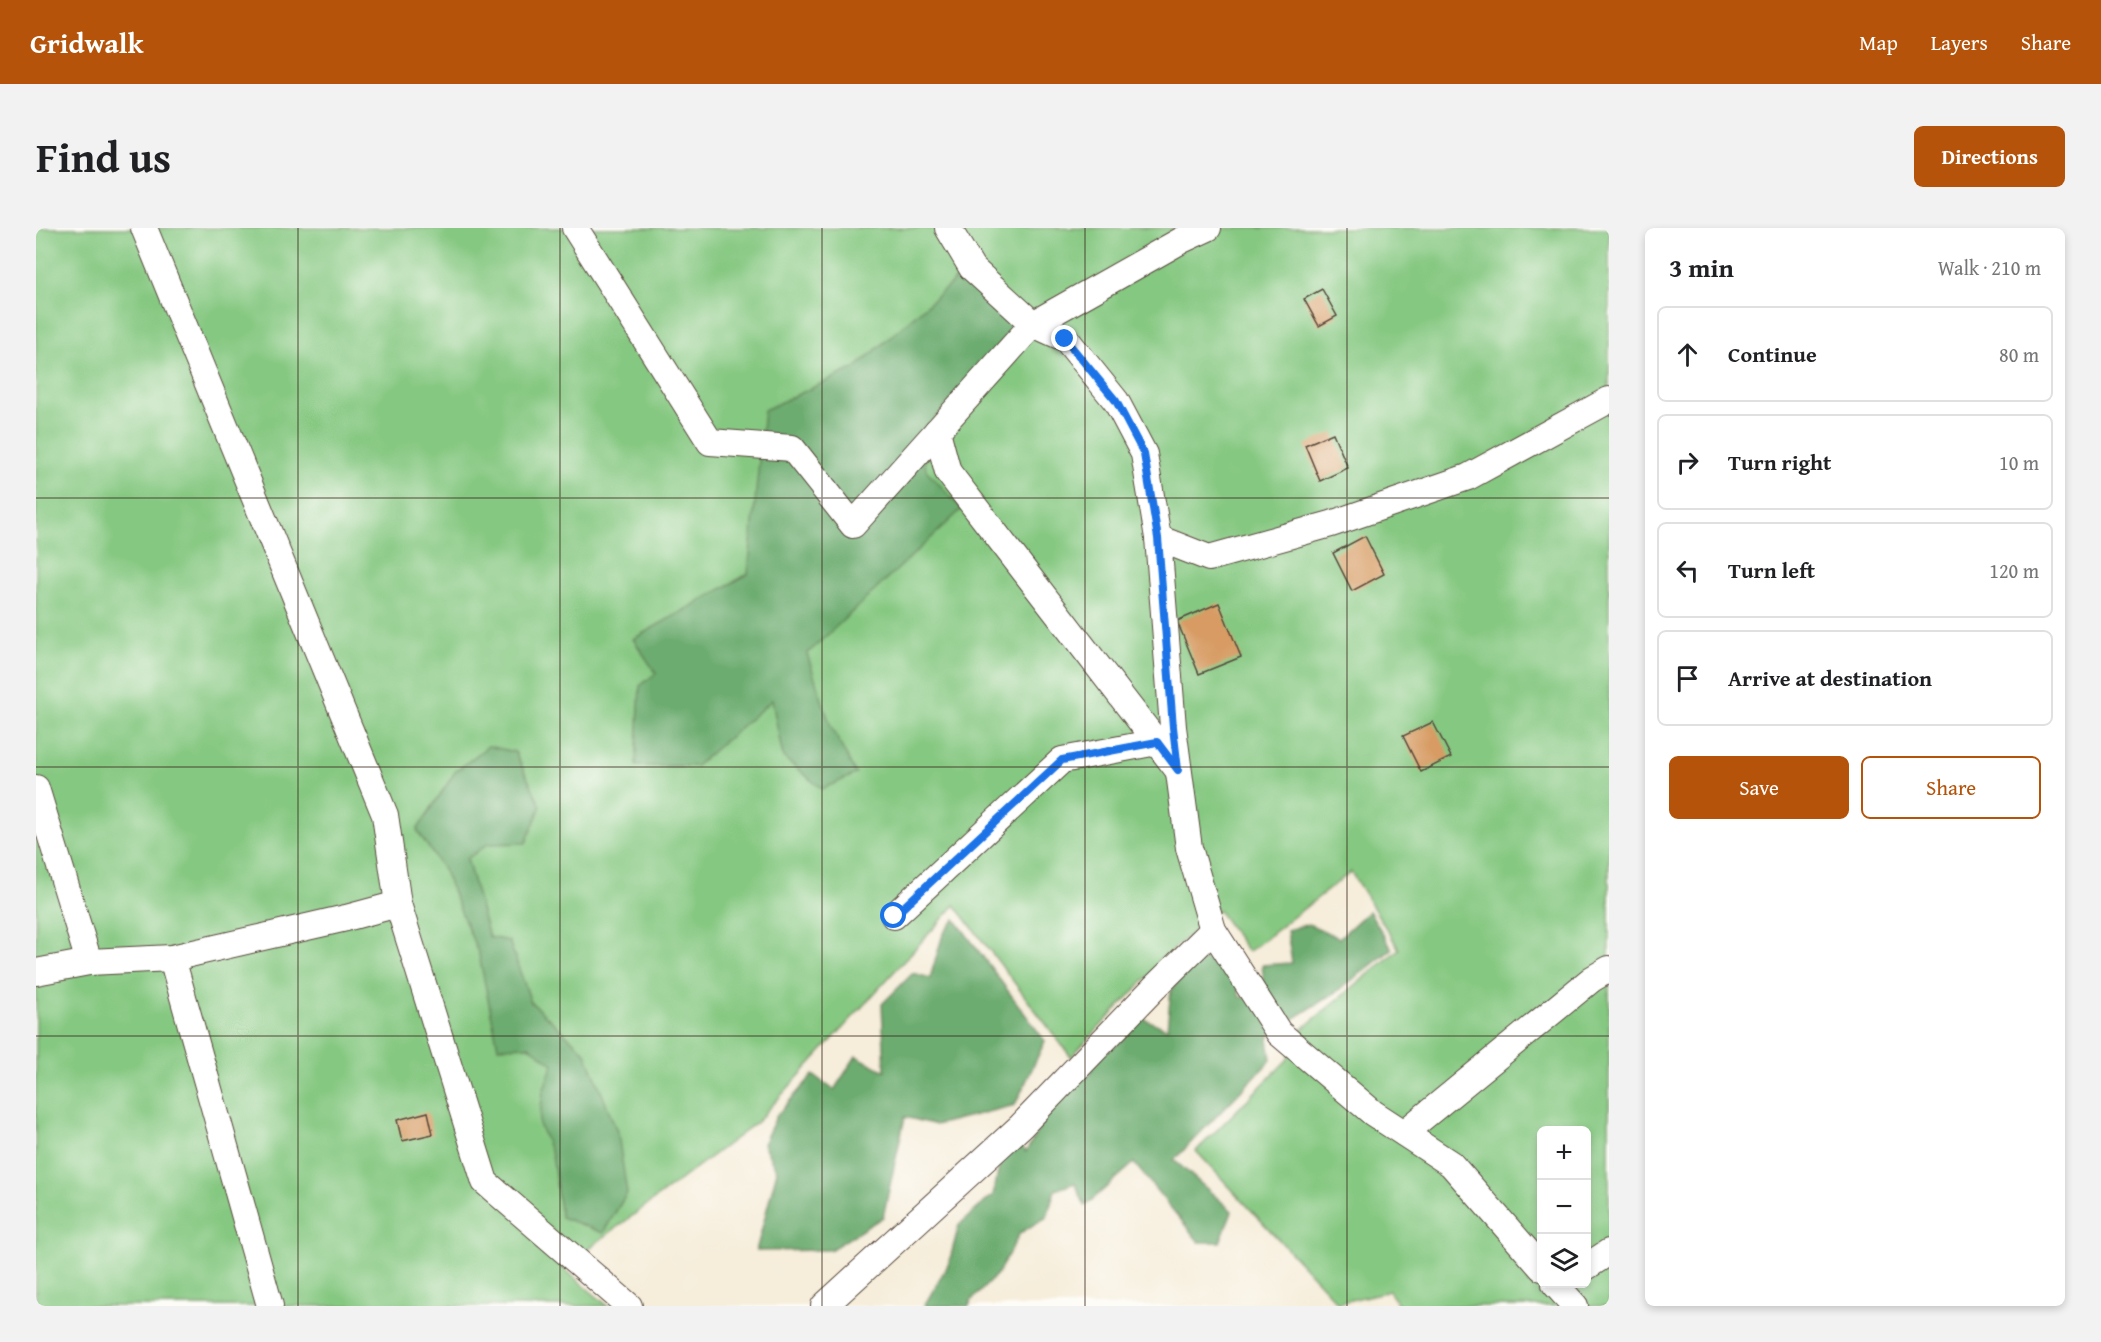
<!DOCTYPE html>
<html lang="en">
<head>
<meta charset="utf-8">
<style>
	:root { --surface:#fff; --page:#f2f2f2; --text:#202124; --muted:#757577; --line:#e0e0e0; --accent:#b45309 }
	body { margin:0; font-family:"Gentium Book Plus",serif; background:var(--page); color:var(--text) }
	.controls { position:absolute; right:18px; bottom:18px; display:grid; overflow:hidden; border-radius:9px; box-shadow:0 3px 9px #0003 }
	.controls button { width:54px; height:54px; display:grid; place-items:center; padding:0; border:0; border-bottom:2px solid var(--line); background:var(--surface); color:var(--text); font:30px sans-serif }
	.stop { position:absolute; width:18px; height:18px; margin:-14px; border:4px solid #1a73e8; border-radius:50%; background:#fff }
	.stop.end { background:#1a73e8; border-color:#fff; box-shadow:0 2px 6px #0008 }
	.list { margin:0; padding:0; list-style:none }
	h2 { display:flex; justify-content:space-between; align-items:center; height:78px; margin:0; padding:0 24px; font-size:26px }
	h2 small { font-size:20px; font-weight:400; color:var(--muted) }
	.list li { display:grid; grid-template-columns:39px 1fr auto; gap:18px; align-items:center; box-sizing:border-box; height:96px; margin:0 12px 12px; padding:0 12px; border:2px solid var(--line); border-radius:9px }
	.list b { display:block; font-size:22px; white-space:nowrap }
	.list em { font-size:20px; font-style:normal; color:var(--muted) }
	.actions { display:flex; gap:12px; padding:18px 24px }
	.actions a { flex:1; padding:14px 0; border:2px solid var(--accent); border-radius:9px; text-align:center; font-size:21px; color:var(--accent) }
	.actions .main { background:var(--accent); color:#fff }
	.icon { flex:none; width:33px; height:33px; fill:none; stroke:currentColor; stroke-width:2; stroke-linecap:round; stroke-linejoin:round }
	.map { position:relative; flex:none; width:1573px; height:1078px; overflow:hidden; border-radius:9px }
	header { display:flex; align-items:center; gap:36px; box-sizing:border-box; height:84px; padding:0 30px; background:var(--accent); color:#fff }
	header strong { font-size:28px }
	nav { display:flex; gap:33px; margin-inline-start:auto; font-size:21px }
	.intro { display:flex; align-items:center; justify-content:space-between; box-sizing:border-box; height:144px; padding:0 36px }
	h1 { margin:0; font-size:42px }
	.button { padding:15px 27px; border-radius:9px; background:var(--accent); color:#fff; font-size:21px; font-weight:700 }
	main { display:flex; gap:36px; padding:0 36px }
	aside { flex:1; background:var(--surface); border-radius:9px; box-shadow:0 3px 9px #0003 }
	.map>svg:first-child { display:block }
	.green { fill:#85c881; stroke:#607950; stroke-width:1.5; fill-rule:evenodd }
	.forest { fill:#6cac6f; stroke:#546b46; stroke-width:1.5 }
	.building { fill:#d79b63 }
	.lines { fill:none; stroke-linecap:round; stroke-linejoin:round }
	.minor-casing { stroke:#57473a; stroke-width:28 }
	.minor { stroke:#fff; stroke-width:26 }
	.route { stroke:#1a73e8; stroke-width:8 }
	.grid { fill:none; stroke:#3b2a1e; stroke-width:1.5; stroke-opacity:0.55 }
</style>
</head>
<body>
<header>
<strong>Gridwalk</strong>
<nav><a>Map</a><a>Layers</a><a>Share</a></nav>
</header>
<div class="intro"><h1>Find us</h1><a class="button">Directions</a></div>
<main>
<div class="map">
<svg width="1573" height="1078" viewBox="0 0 1573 1078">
	<rect width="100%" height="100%" fill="#fdfcf7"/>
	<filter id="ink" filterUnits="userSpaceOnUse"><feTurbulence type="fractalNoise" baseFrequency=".0167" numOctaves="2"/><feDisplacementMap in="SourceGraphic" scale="12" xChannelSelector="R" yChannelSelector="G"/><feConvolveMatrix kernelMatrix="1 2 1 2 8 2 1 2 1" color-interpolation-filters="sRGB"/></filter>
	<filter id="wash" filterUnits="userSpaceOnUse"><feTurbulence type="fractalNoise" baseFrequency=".008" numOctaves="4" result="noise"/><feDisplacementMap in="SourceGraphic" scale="24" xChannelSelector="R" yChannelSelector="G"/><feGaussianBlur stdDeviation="1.35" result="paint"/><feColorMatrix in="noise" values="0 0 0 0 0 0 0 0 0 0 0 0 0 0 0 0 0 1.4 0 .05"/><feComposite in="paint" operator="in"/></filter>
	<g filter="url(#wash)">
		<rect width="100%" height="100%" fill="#f6edda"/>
		<!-- green -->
		<path class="green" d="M 0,0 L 1573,0 L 1573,1078 L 1363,1078 L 1353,1063 L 1302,1075 L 1160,923 L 1251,832 L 1266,801 L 1363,721 L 1315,644 L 1212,724 L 1182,682 L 1140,719 L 1035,829 L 919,677 L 721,894 L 527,1040 L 572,1078 L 0,1078 ZM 1506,902 L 1550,902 L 1550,1056 L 1506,1056 Z"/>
		<!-- forest -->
		<g class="forest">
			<path d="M 927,45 L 979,97 L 886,206 L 890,242 L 926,281 L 771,426 L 795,499 L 820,546 L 786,561 L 747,529 L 736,472 L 660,538 L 600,538 L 604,458 L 620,445 L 597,411 L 712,346 L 728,182 L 819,140 Z"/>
			<path d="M 452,518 L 479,524 L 505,578 L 490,615 L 452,616 L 431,631 L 453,709 L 473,713 L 495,774 L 550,825 L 582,906 L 591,965 L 567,1005 L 525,989 L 516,927 L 503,896 L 507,863 L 517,836 L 493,818 L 462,819 L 443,727 L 408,643 L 381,602 L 419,544 Z"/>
			<path d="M 1333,683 L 1356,721 L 1302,763 L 1254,793 L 1232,810 L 1235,832 L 1138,932 L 1196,983 L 1184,1014 L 1163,1014 L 1098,935 L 1049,978 L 1039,955 L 1019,962 L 1011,989 L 984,1005 L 962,1045 L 935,1073 L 933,1078 L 888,1078 L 913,1035 L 923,997 L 957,967 L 967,920 L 977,912 L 990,924 L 1022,864 L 1053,848 L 1061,830 L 1087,812 L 1104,789 L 1131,801 L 1135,762 L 1164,728 L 1198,748 L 1204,769 L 1230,771 L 1226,737 L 1256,735 L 1251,702 L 1273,696 L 1303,710 Z"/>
			<path d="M 919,691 L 1009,813 L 979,877 L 900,897 L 869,889 L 847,989 L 794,1022 L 720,1023 L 741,943 L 727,916 L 741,887 L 777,847 L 798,862 L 820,828 L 849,843 L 846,776 L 877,745 L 894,750 L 907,706 Z"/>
		</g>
		<g id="blocks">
			<!-- building -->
			<g class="building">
				<path d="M 1286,61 L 1301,88 L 1283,98 L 1268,71 Z"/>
				<path d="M 1297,205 L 1312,240 L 1284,253 L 1269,217 Z"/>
				<path d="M 1329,308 L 1348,346 L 1316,363 L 1297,325 Z"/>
				<path d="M 1183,375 L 1205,429 L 1163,446 L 1141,393 Z"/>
				<path d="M 1397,494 L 1415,529 L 1385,544 L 1367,508 Z"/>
				<path d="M 392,884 L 397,906 L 366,913 L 361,892 Z"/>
			</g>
		</g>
	</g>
	<g filter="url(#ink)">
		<use href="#blocks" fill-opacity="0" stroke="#57473a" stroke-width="1.5"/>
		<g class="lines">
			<!-- minor casing -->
			<g class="minor-casing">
				<g id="minor">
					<path d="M 108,0 L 349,587 L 362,676 L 449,954 L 593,1078"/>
					<path d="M 539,0 L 674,214 L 756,220 L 817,297 L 997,96 L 936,40 L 912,0"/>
					<path d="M 997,96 L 1030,111 L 1080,173 L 1108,226 L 1122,310 L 1137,499 L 1153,620 L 1177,702 L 1243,805 L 1337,885 L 1415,936 L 1506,1040"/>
					<path d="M 997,96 L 1146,12 L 1172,0"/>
					<path d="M 901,203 L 912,244 L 1142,542"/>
					<path d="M 1122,310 L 1173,330 L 1295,296 L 1432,249 L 1573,172"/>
					<path d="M 0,560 L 53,734"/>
					<path d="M 858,688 L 1026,532 L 1121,514"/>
					<path d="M 136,730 L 234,1078"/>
					<path d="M 0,744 L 53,734 L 136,730 L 310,690 L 362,676"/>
					<path d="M 1368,905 L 1556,751 L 1573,741"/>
					<path d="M 1550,1039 L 1573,1024"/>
					<path d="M 1519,1056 L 1539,1078"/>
					<path d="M 788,1078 L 985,898 L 1119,759 L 1177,702"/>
				</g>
			</g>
			<!-- minor -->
			<use href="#minor" class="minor"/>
		</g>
	</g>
	<g class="lines" filter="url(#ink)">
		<!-- route -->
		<path class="route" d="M 858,688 L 1026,532 L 1121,514 L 1142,542 L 1137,499 L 1122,310 L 1108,226 L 1080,173 L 1029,111"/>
	</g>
	<!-- grid -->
	<path class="grid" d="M 262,0 L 262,1078M 524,0 L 524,1078M 786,0 L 786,1078M 1049,0 L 1049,1078M 1311,0 L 1311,1078M 0,270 L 1573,270M 0,539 L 1573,539M 0,808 L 1573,808"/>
</svg>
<div class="controls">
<button>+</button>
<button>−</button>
<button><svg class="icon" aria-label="layers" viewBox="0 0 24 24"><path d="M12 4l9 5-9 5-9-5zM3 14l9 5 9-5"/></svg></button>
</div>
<div class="stop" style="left:858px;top:688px"></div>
<div class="stop end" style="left:1029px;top:111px"></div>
</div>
<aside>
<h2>3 min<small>Walk · 210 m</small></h2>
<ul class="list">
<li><svg class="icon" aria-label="ahead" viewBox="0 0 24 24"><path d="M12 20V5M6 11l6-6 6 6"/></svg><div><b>Continue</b></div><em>80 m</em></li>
<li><svg class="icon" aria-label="right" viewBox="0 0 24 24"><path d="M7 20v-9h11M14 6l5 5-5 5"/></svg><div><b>Turn right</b></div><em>10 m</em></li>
<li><svg class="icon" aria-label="left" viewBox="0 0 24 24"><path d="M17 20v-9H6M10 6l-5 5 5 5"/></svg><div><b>Turn left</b></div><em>120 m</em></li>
<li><svg class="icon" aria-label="arrive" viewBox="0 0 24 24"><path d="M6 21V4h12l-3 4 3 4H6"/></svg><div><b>Arrive at destination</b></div></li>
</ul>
<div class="actions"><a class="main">Save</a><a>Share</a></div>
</aside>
</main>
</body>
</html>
